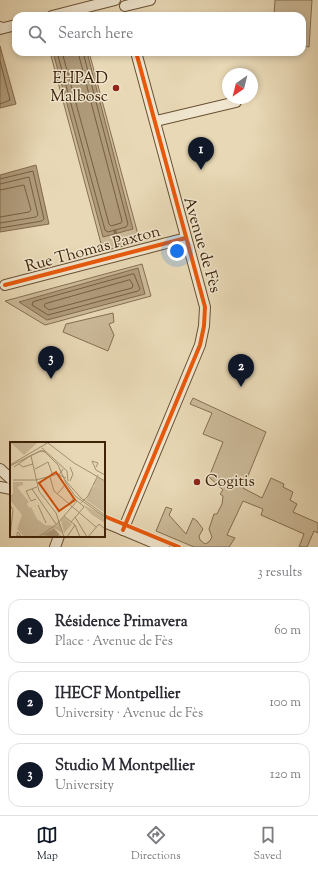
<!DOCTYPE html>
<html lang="en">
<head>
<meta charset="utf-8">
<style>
	:root { --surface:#fff; --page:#f7f7f7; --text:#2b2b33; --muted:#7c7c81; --line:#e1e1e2; --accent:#111827 }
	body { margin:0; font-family:"Sorts Mill Goudy",serif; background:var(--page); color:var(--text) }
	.compass { position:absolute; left:222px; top:68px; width:36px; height:36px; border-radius:50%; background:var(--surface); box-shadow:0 2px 6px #0003; rotate:215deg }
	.you { position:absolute; left:177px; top:251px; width:14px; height:14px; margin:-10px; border:3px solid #fff; border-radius:50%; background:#1a73e8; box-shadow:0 0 0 6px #1a73e833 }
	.badge { display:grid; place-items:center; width:26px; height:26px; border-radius:50%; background:var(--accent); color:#fff; font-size:13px; font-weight:700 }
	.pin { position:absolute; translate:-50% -33px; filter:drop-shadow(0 1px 2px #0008) }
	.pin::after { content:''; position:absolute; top:21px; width:14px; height:12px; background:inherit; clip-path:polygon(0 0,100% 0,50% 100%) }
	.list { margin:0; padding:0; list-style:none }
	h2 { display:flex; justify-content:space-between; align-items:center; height:52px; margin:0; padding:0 16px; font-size:17px }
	h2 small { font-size:13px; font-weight:400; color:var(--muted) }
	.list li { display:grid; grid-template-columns:26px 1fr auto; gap:12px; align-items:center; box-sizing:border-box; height:64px; margin:0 8px 8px; padding:0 8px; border:1px solid var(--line); border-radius:12px }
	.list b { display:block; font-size:15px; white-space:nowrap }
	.list p { margin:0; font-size:13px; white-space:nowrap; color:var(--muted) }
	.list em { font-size:13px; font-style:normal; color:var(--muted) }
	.icon { flex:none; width:22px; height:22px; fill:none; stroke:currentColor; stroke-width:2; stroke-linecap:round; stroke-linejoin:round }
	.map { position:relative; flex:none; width:318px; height:547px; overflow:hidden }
	.search { position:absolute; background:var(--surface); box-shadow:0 2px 6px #0003; left:12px; right:12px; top:12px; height:44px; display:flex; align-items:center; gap:10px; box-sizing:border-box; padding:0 14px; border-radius:12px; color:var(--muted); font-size:15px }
	.sheet { height:268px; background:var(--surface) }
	nav { display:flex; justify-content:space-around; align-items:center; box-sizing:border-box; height:56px; border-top:1px solid var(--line); background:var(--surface); font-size:11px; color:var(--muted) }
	nav a { display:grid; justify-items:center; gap:2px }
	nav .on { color:var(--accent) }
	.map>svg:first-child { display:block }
	.green { fill:#cbb998; stroke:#856e50 }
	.water { fill:#af9a7a; stroke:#826a4c }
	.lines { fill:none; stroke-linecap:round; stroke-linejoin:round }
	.shore { stroke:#775e41; stroke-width:1 }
	.stream { stroke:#826a4c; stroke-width:3 }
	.minor-casing { stroke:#695033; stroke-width:12 }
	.minor { stroke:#f0e6cf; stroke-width:10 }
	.cycleway-casing { stroke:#f0e6cf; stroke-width:6 }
	.cycleway { stroke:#e8590c; stroke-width:4 }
	.poi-dot { fill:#8f2418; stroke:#f0e6cf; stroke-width:1.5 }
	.labels { text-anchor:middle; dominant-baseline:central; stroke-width:3; stroke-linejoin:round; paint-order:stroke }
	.poi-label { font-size:16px; fill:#3f2308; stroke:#f0e6cf; text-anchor:end }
	.street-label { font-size:16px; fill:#3f2308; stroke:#f0e6cf }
	.inset-road { fill:none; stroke:#a49070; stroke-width:1 }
	.view { fill:#cf510b; fill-opacity:0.15; stroke:#cf510b; stroke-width:2 }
	.inset-edge { fill:none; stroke:#3f2308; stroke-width:2 }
</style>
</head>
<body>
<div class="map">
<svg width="318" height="547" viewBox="0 0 318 547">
	<rect width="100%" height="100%" fill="#e8d8b5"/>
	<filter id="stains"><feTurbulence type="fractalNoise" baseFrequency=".005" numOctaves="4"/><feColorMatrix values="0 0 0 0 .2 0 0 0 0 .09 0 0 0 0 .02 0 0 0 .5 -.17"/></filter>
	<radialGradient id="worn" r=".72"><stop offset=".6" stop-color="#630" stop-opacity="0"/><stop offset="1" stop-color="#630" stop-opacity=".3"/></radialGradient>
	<!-- green -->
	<g class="green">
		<path d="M 275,0 L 312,0 L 309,47 L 302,46 L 302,16 L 274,16 Z"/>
		<path d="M 50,52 L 89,52 L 140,242 L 103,251 Z"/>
		<path d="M 142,264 L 151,296 L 45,325 L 5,301 Z"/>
		<path d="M 113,313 L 114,322 L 109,324 L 114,335 L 108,351 L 63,332 L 66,324 Z"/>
		<path d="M 193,398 L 266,432 L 243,488 L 262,498 L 271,478 L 284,484 L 283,487 L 293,492 L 290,500 L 297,504 L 293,512 L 318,523 L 318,533 L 314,531 L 307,547 L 299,547 L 304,534 L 261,515 L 263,509 L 243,501 L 227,535 L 235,538 L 229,547 L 194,547 L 156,531 L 166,507 L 172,509 L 169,515 L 186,534 L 193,518 L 197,521 L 203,529 L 199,536 L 200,540 L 205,544 L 209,542 L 212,537 L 209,529 L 214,514 L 217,514 L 222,504 L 223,496 L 220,494 L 223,490 L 209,477 L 223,442 L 203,434 L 212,413 L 190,404 Z"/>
	</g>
	<!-- water -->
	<g class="water">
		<path d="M 0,46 L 16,104 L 0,108 Z"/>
		<path d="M 53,52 L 87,52 L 133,229 L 103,237 Z"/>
		<path d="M 36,165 L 49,224 L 0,232 L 0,175 Z"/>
		<path d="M 138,268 L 145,294 L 47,320 L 19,302 Z"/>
	</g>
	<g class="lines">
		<!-- shore -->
		<g class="shore">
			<path d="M 57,52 L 105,230 L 108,232 L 126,227 L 128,224 L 83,52"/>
			<path d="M 62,52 L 109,224 L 111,226 L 121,223 L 122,221 L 78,52"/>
			<path d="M 0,61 L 10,100 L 0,104"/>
			<path d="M 0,179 L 33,171 L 44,219 L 42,221 L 0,228"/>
			<path d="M 0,184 L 29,177 L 38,215 L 36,217 L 0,223"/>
			<path d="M 0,190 L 24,185 L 31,210 L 29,212 L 0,217"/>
			<path d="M 134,274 L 140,289 L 138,291 L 48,315 L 32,305 L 33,302 Z"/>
			<path d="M 130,280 L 133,285 L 132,288 L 49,310 L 44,306 L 45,304 Z"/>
		</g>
		<!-- stream -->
		<path class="stream" d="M 115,231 L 118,245"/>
		<!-- minor casing -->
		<g class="minor-casing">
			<g id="minor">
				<path d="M 125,6 L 150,0"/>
				<path d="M 52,16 L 115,0"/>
				<path d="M 0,27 L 0,29 L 16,25"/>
				<path d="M 156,121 L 236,102"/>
				<path d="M 5,285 L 186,238"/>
				<path d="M 0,469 L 11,479"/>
				<path d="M 0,487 L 11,489"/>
				<path d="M 104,522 L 164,547"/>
				<path d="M 123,530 L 200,345 L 204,326 L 205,307 L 136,52"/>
				<path d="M 55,547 L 59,536"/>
			</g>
		</g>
		<!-- minor -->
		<use href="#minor" class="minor"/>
		<!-- cycleway casing -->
		<g class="cycleway-casing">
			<g id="cycleway">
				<path d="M 5,285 L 186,238"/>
				<path d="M 104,516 L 179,547"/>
				<path d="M 123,530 L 200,345 L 204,326 L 205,307 L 136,52"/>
			</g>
		</g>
		<!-- cycleway -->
		<use href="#cycleway" class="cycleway"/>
	</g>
	<!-- markers -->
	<g class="poi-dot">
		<circle cx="116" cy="88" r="4"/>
		<circle cx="197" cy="482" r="4"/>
	</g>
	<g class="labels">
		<!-- poi labels -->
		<g class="poi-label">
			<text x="108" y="79">EHPAD<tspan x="108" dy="18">Malbosc</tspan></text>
			<text x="205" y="482" text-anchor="start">Cogitis</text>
		</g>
		<!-- street labels -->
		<g class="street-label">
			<text transform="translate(201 245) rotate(74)">Avenue de Fès</text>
			<text transform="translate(93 250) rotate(-15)">Rue Thomas Paxton</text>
		</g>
	</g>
	<!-- overview -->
	<g transform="translate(10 442)">
		<rect width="95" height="95" fill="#e8d8b5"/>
		<path d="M 0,0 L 27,0 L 27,1 L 14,13 ZM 88,35 L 95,39 L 95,71 L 76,58 L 80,48 L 85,44 L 83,42 ZM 3,40 L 13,40 L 13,43 L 7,45 L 19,60 L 17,62 L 19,66 L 21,65 L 27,77 L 35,83 L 46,84 L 50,80 L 52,91 L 44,86 L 52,95 L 14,95 L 7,87 L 12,73 L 0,58 L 0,53 L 3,52 ZM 72,62 L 93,73 L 95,81 L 82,73 ZM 54,75 L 62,82 L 54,91 L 51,78 Z" fill="#cbb998"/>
		<path d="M 44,87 L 49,92 L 48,95 L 32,93 Z" fill="#af9a7a"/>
		<path class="inset-road" d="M 38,1 L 64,21 L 95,39M 32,6 L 57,29 L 58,39M 21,14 L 29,49 L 46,71 L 54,95M 9,22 L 13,25 L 23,22M 0,23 L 39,0M 0,24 L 30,9 L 34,9 L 48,23 L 56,41 L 65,54 L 95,75M 4,25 L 20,14 L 31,9 L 35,10M 60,25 L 63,32 L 60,39M 86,25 L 88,21 L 82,19 L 86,28 L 95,33M 25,27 L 38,20 L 43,34M 53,27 L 49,33 L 56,36M 40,35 L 44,49 L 86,85M 54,37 L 71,56 L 95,73M 3,38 L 26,38 L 48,32M 22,47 L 46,82M 47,52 L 55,43M 26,57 L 21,59 L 16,49 L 27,45M 59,62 L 64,56 L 74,65 L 61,80M 70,62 L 78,54 L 88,33M 0,63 L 3,68 L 0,95M 28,63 L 36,81M 54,74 L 65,83 L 70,95M 65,75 L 77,95M 11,94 L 7,94 L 7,91 L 8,90 L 9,91 L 11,95M 28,95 L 47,82 L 67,59M 57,95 L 65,83M 78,95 L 89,82 L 95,87"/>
		<path class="view" d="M 46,30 L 65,58 L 49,69 L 29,41 Z"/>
		<rect width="95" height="95" class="inset-edge"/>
	</g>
	<rect width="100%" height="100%" filter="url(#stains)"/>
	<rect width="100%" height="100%" fill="url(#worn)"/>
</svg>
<svg class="compass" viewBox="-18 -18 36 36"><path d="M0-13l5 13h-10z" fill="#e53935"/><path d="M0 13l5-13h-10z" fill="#7c7c81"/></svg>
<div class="you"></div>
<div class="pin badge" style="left:201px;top:170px">1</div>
<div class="pin badge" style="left:241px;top:387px">2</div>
<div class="pin badge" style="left:51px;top:379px">3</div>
<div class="search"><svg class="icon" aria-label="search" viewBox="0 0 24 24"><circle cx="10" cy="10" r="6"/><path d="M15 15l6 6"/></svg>Search here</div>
</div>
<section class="sheet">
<h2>Nearby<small>3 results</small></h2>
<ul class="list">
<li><span class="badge">1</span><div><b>Résidence Primavera</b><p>Place · Avenue de Fès</p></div><em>60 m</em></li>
<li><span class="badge">2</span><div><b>IHECF Montpellier</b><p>University · Avenue de Fès</p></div><em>100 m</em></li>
<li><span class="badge">3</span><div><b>Studio M Montpellier</b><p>University</p></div><em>120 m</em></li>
</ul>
</section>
<nav>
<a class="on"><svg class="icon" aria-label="map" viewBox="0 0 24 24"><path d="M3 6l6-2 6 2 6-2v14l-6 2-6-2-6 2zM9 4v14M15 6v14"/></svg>Map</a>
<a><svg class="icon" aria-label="directions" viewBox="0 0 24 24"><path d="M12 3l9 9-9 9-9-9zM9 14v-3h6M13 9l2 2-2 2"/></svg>Directions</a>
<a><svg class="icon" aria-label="saved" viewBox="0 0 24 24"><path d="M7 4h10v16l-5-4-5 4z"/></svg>Saved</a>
</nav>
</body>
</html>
